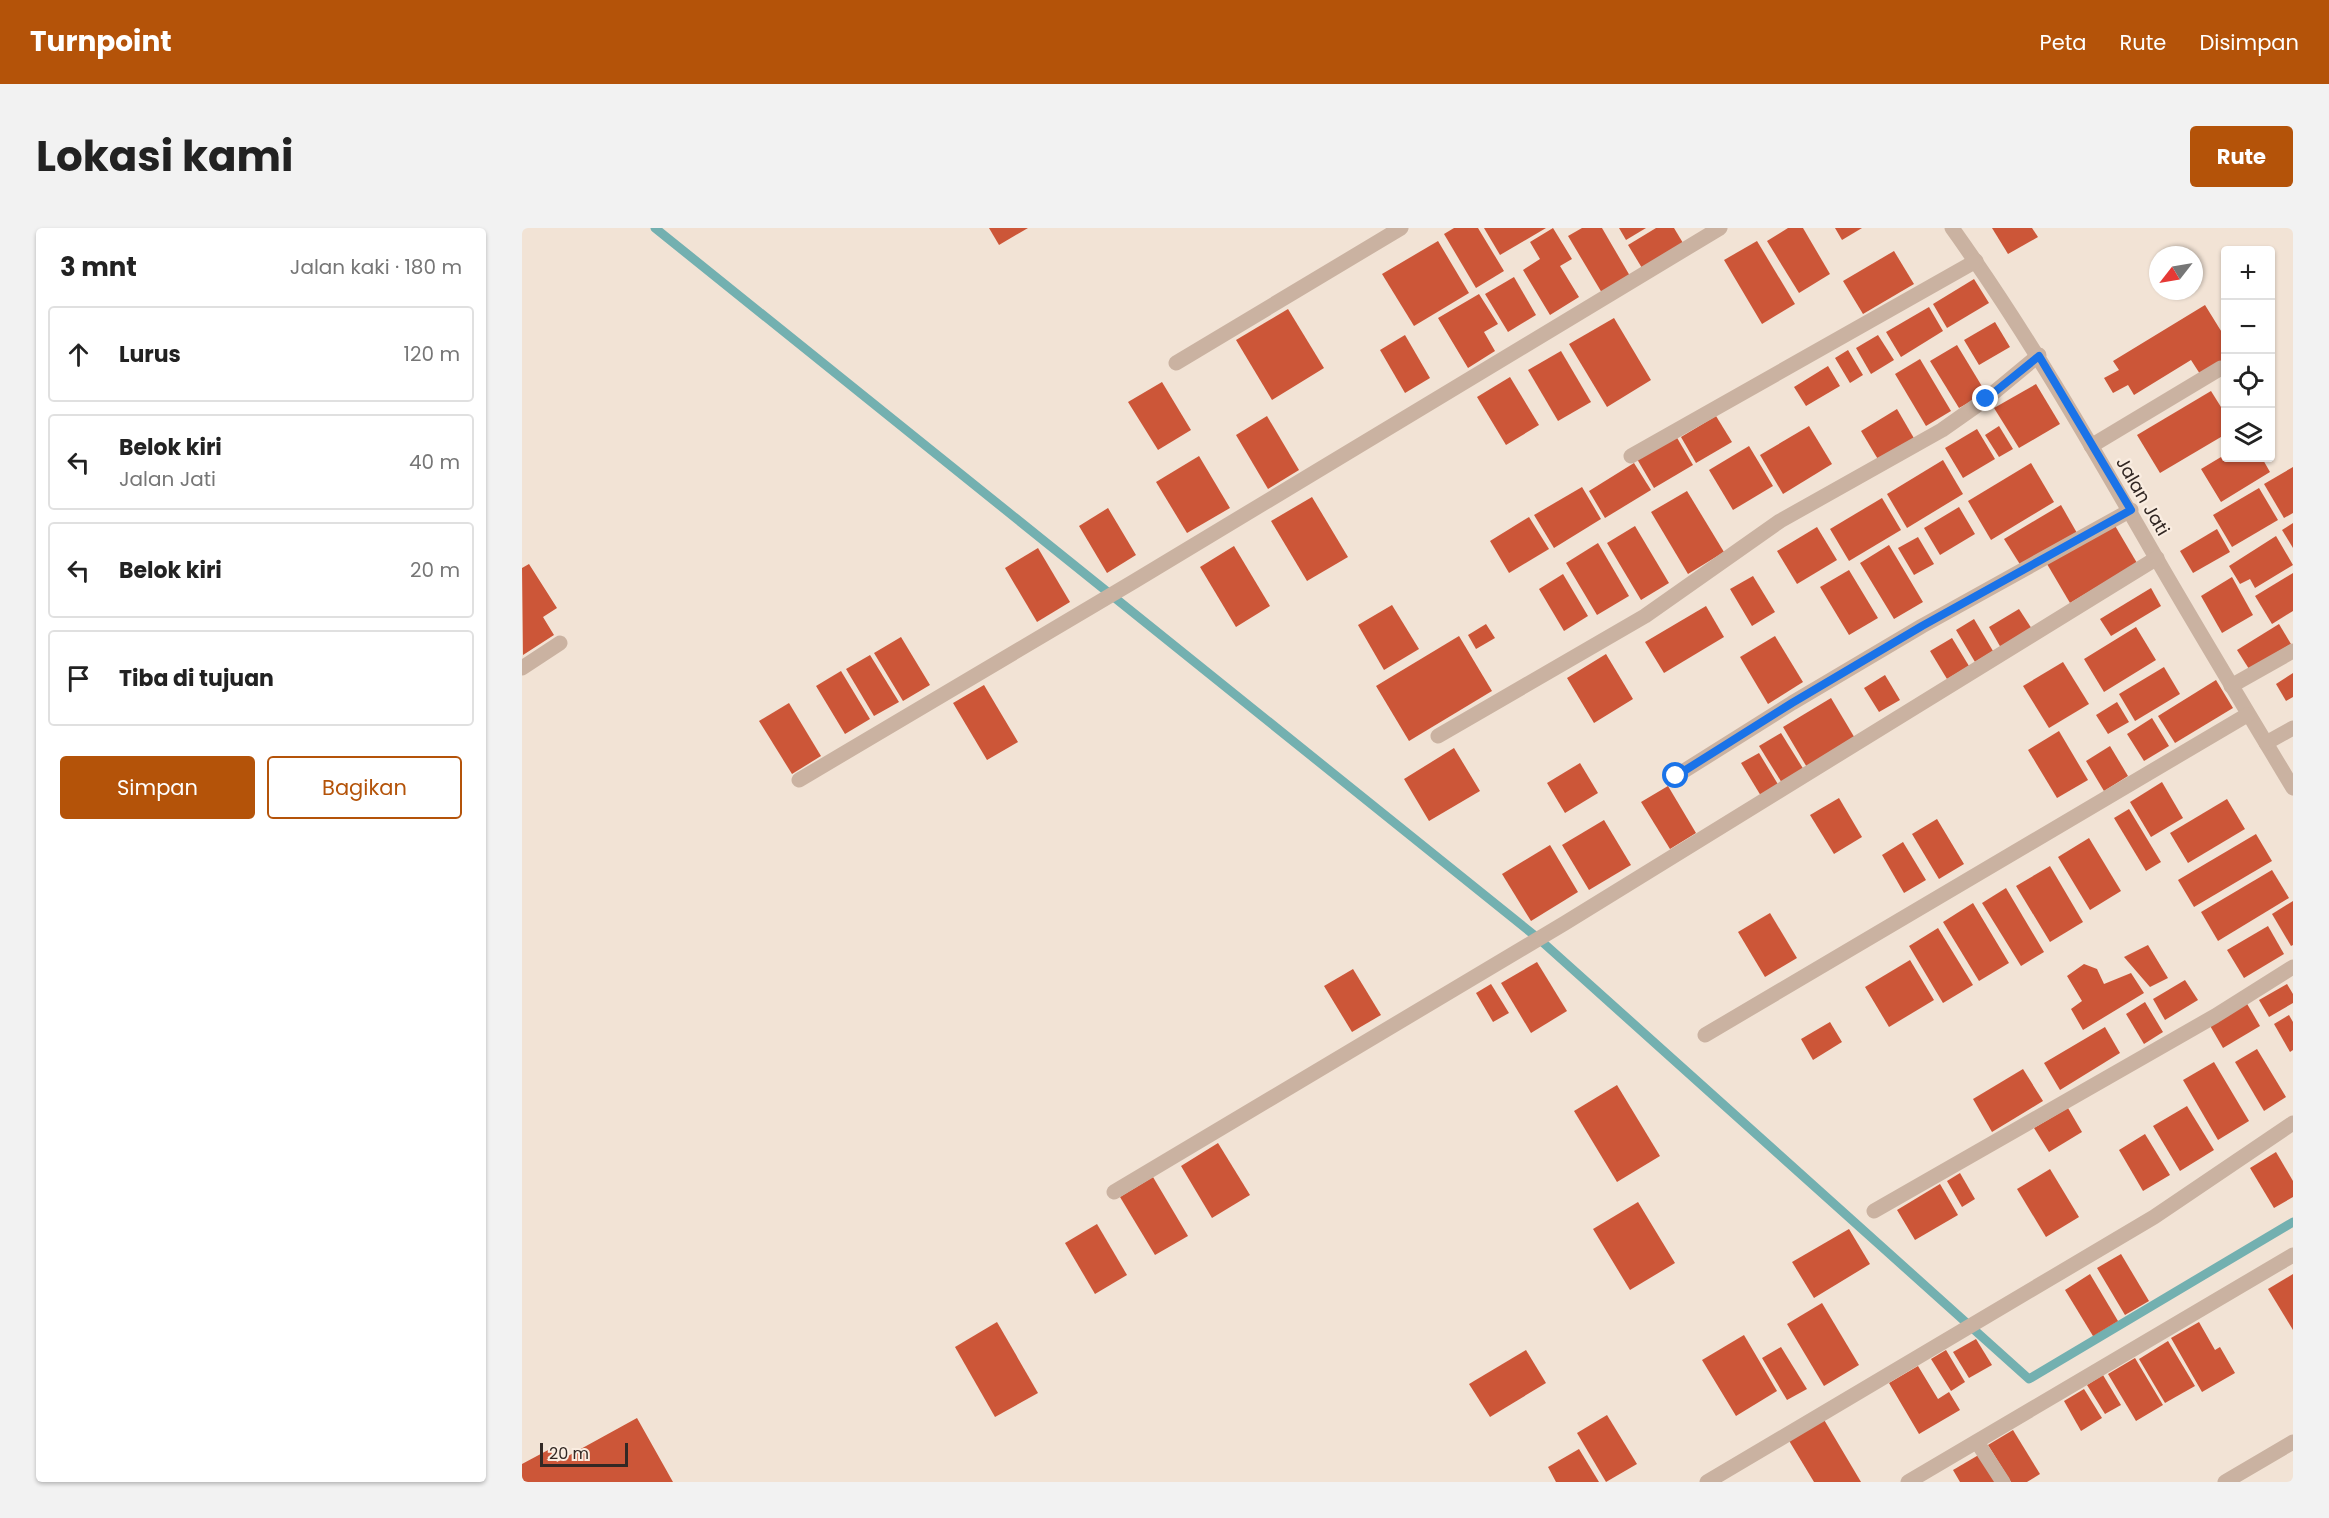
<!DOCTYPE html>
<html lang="id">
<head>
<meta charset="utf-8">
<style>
	:root { --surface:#fff; --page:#f2f2f2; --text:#222; --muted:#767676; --line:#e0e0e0; --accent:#b45309 }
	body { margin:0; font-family:Poppins,sans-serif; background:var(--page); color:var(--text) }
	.controls { position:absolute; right:18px; top:18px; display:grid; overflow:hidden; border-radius:6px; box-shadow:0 2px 4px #0004 }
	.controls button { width:54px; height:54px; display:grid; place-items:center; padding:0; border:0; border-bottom:2px solid var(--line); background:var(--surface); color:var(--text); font:30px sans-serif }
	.compass { position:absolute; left:1627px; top:18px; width:54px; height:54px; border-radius:50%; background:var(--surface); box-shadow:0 2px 4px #0004; rotate:239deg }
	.scale { position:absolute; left:18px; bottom:15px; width:88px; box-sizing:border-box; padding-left:6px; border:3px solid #332824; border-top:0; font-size:16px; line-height:21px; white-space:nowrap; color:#332824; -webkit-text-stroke:4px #faede1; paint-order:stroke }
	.stop { position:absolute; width:18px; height:18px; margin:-14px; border:4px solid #1a73e8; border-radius:50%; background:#fff }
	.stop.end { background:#1a73e8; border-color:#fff; box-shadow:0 2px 6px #0008 }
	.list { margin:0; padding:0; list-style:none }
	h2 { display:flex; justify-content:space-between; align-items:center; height:78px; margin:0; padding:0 24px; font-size:26px }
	h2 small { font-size:20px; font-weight:400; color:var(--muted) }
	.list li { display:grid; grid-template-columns:39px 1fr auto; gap:18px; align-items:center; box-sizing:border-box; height:96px; margin:0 12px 12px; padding:0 12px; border:2px solid var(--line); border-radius:6px }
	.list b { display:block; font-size:22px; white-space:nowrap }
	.list p { margin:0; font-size:20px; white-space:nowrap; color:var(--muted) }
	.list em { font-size:20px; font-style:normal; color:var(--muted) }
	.actions { display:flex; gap:12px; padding:18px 24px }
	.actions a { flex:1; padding:14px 0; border:2px solid var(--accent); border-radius:6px; text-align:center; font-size:21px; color:var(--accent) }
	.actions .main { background:var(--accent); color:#fff }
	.icon { flex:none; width:33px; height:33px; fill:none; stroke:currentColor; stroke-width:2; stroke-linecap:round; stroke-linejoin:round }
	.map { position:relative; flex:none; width:1771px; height:1254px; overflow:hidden; border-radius:6px }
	header { display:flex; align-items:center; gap:36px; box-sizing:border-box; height:84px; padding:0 30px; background:var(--accent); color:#fff }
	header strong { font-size:28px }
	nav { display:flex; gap:33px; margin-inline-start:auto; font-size:21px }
	.intro { display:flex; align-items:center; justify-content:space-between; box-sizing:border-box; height:144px; padding:0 36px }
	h1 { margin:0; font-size:42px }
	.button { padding:15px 27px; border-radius:6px; background:var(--accent); color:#fff; font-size:21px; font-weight:700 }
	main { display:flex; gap:36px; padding:0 36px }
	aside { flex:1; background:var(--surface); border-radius:6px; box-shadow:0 2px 4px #0004 }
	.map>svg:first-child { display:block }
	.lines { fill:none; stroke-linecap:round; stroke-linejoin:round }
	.stream { stroke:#73b0b0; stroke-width:9 }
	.building { fill:#cc5638 }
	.street { stroke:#cab2a1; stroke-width:15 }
	.route { stroke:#1a73e8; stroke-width:8 }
	.labels { text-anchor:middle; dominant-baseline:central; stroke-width:4.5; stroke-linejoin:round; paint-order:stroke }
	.street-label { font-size:18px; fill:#332824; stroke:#faede1 }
</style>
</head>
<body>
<header>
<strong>Turnpoint</strong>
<nav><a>Peta</a><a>Rute</a><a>Disimpan</a></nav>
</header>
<div class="intro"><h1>Lokasi kami</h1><a class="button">Rute</a></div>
<main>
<aside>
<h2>3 mnt<small>Jalan kaki · 180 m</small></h2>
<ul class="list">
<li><svg class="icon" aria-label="ahead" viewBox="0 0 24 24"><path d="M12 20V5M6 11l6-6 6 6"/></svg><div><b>Lurus</b></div><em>120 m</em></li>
<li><svg class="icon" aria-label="left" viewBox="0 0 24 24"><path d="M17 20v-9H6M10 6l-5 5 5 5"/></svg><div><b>Belok kiri</b><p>Jalan Jati</p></div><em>40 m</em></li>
<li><svg class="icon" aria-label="left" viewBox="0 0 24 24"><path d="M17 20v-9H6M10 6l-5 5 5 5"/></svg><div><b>Belok kiri</b></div><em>20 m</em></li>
<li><svg class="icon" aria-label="arrive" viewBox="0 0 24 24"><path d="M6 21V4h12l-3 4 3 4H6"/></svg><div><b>Tiba di tujuan</b></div></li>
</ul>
<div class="actions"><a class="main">Simpan</a><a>Bagikan</a></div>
</aside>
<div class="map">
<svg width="1771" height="1254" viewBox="0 0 1771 1254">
	<rect width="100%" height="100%" fill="#f2e3d5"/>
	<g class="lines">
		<!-- stream -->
		<path class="stream" d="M 133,0 L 1017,711 L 1507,1151 L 1771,994"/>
	</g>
	<!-- building -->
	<g class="building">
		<path d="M 467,0 L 506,0 L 477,17 Z"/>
		<path d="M 932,0 L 956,0 L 982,43 L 954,60 L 922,6 Z"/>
		<path d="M 962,0 L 1024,0 L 978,27 Z"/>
		<path d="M 1031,0 L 1050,31 L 1038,38 L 1057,69 L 1028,87 L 1001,42 L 1018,31 L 1008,14 Z"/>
		<path d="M 1060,0 L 1080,0 L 1108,48 L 1080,65 L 1046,8 Z"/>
		<path d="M 1097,0 L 1124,0 L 1104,12 Z"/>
		<path d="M 1134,0 L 1152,0 L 1161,15 L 1120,40 L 1106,17 Z"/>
		<path d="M 1266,0 L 1281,0 L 1308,46 L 1277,65 L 1245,13 Z"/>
		<path d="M 1313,0 L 1340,0 L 1320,12 Z"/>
		<path d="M 1470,0 L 1510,0 L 1516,9 L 1486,26 Z"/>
		<path d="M 916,13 L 947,65 L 892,98 L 860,46 Z"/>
		<path d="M 1235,13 L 1273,76 L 1240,96 L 1202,32 Z"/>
		<path d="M 1372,23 L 1392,56 L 1341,86 L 1321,53 Z"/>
		<path d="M 992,49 L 1014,87 L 986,104 L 963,66 Z"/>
		<path d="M 1452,51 L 1467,75 L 1425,100 L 1411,76 Z"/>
		<path d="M 957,66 L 976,96 L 962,104 L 973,123 L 946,140 L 916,90 Z"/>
		<path d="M 1683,77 L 1704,111 L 1704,131 L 1678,146 L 1669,132 L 1612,167 L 1606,157 L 1591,165 L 1582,150 L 1597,142 L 1591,133 Z"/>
		<path d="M 1407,79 L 1421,103 L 1379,129 L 1364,104 Z"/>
		<path d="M 766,81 L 802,140 L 750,172 L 714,112 Z"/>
		<path d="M 1092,90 L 1129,152 L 1085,179 L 1047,116 Z"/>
		<path d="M 1473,94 L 1488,119 L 1457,137 L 1442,112 Z"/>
		<path d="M 883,107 L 908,150 L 883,165 L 858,122 Z"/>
		<path d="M 1356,107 L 1372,132 L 1349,146 L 1334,120 Z"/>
		<path d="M 1435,117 L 1464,165 L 1437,180 L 1408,133 Z"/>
		<path d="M 1326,122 L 1341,147 L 1328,155 L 1313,130 Z"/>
		<path d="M 1039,123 L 1069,174 L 1036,193 L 1006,142 Z"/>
		<path d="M 1398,131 L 1429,183 L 1404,198 L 1373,146 Z"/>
		<path d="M 1306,138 L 1318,158 L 1284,178 L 1272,159 Z"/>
		<path d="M 988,149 L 1017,197 L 984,217 L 955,169 Z"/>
		<path d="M 640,154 L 669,202 L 636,222 L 606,174 Z"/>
		<path d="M 1514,156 L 1538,196 L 1497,220 L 1472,180 Z"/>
		<path d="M 1689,163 L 1704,187 L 1704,206 L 1638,245 L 1615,207 Z"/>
		<path d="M 1375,181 L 1393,212 L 1357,233 L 1339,203 Z"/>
		<path d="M 745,188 L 777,242 L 746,261 L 714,207 Z"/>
		<path d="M 1194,188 L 1210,214 L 1174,235 L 1159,209 Z"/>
		<path d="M 1287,198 L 1310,236 L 1261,266 L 1238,227 Z"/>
		<path d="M 1477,198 L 1491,221 L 1477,229 L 1463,207 Z"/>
		<path d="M 1455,201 L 1473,231 L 1441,250 L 1423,220 Z"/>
		<path d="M 1154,208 L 1171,237 L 1132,260 L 1115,231 Z"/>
		<path d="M 1227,218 L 1251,258 L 1211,282 L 1187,242 Z"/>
		<path d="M 1704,226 L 1704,230 L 1740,230 L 1748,244 L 1699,274 L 1679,241 Z"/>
		<path d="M 677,228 L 708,280 L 665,305 L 634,254 Z"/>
		<path d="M 1421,232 L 1441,266 L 1385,300 L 1365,266 Z"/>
		<path d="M 1112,235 L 1129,262 L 1083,290 L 1067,263 Z"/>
		<path d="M 1509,235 L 1532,274 L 1469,312 L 1446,273 Z"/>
		<path d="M 1771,239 L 1771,285 L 1762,290 L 1742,256 Z"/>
		<path d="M 1060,259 L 1079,291 L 1032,320 L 1012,287 Z"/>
		<path d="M 1737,260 L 1756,292 L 1710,319 L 1691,287 Z"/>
		<path d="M 1165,263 L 1202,324 L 1166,346 L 1129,284 Z"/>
		<path d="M 790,269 L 826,329 L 785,353 L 749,293 Z"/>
		<path d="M 1360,270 L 1379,302 L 1327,333 L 1308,301 Z"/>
		<path d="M 1539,277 L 1555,305 L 1499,338 L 1482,311 Z"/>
		<path d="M 1437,279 L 1453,306 L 1418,327 L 1402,300 Z"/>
		<path d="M 586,280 L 614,327 L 585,345 L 557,298 Z"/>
		<path d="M 1007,289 L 1027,321 L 987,345 L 968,313 Z"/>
		<path d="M 1771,295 L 1771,320 L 1760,302 Z"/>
		<path d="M 1592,296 L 1615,335 L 1548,375 L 1525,336 Z"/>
		<path d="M 1113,298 L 1147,355 L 1119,372 L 1085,315 Z"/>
		<path d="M 1295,299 L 1315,332 L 1275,356 L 1255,323 Z"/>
		<path d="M 1695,301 L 1708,324 L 1671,345 L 1658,323 Z"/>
		<path d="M 1754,308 L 1771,337 L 1733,360 L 1728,351 L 1718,356 L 1707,338 Z"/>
		<path d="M 1396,309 L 1412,336 L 1392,347 L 1376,320 Z"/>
		<path d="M 1076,315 L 1107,368 L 1075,387 L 1044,335 Z"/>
		<path d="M 1367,317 L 1401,374 L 1372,391 L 1338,335 Z"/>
		<path d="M 712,318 L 748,378 L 714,399 L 678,339 Z"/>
		<path d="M 516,320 L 548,374 L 515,394 L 483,340 Z"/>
		<path d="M 7,336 L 35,380 L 21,389 L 32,407 L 1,427 L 0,340 Z"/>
		<path d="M 1327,342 L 1356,390 L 1327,407 L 1298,359 Z"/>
		<path d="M 1771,345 L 1771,383 L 1750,396 L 1733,368 Z"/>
		<path d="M 1041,346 L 1066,388 L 1042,403 L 1017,361 Z"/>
		<path d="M 1231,348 L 1253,384 L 1230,398 L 1208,361 Z"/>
		<path d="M 1710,349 L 1731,387 L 1700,405 L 1679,368 Z"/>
		<path d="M 1629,360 L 1639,378 L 1589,408 L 1578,391 Z"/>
		<path d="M 870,377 L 897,421 L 862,442 L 836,397 Z"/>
		<path d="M 1184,378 L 1202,409 L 1142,445 L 1123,414 Z"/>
		<path d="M 1497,381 L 1510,401 L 1479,420 L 1467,399 Z"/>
		<path d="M 1452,391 L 1471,423 L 1453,434 L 1434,402 Z"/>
		<path d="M 964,396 L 973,410 L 954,421 L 946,407 Z"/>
		<path d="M 1757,396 L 1769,416 L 1727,441 L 1715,422 Z"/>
		<path d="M 1614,399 L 1634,432 L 1582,464 L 1562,431 Z"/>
		<path d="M 937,408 L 970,463 L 887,513 L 854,458 Z"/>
		<path d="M 1253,408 L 1281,454 L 1246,476 L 1218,429 Z"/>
		<path d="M 379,409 L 408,457 L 381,473 L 352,425 Z"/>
		<path d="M 1430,410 L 1447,438 L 1425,451 L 1408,423 Z"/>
		<path d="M 1084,426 L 1111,471 L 1072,495 L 1045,450 Z"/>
		<path d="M 348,427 L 377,474 L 352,488 L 324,441 Z"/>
		<path d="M 1541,434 L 1567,476 L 1527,500 L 1501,458 Z"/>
		<path d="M 1642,439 L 1658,466 L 1613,493 L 1597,466 Z"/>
		<path d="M 319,443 L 348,491 L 323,506 L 294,458 Z"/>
		<path d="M 1771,445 L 1771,469 L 1764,473 L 1754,456 Z"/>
		<path d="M 1363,447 L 1378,472 L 1357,484 L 1342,460 Z"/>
		<path d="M 1694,452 L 1711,480 L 1653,515 L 1636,488 Z"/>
		<path d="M 462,457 L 496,514 L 465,532 L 431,475 Z"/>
		<path d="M 1309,470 L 1334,512 L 1286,541 L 1261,499 Z"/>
		<path d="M 1595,474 L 1607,494 L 1586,506 L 1574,487 Z"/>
		<path d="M 267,475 L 299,528 L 270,546 L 237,493 Z"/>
		<path d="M 1630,490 L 1647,518 L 1622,533 L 1605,506 Z"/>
		<path d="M 1537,503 L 1566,552 L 1535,570 L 1506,522 Z"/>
		<path d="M 1259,505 L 1282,542 L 1260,555 L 1237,518 Z"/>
		<path d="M 1588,518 L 1606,548 L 1582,563 L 1564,533 Z"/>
		<path d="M 932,520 L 958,563 L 907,593 L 882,551 Z"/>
		<path d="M 1237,525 L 1257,558 L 1239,568 L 1219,535 Z"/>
		<path d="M 1058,535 L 1076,565 L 1043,585 L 1025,555 Z"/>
		<path d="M 1640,554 L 1661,590 L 1629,609 L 1608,574 Z"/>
		<path d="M 1146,558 L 1174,605 L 1148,621 L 1119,574 Z"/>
		<path d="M 1317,570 L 1340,609 L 1312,626 L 1288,587 Z"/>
		<path d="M 1705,571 L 1723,601 L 1666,635 L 1648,605 Z"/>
		<path d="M 1607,581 L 1639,634 L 1624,643 L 1592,590 Z"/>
		<path d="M 1415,591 L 1442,636 L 1417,651 L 1390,606 Z"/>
		<path d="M 1082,592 L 1109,637 L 1067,662 L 1040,617 Z"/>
		<path d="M 1734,606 L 1750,633 L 1672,679 L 1656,652 Z"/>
		<path d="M 1567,610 L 1599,663 L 1568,682 L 1536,629 Z"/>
		<path d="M 1381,614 L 1404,652 L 1382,665 L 1360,627 Z"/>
		<path d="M 1028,617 L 1056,664 L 1009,693 L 980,646 Z"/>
		<path d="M 1528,638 L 1561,694 L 1528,714 L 1494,658 Z"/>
		<path d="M 1750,642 L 1767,670 L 1696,713 L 1679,684 Z"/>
		<path d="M 1484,660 L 1522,724 L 1499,738 L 1460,675 Z"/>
		<path d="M 1771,673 L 1771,717 L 1769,718 L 1750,686 Z"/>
		<path d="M 1451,675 L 1487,735 L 1457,753 L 1421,694 Z"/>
		<path d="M 1248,685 L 1275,730 L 1243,749 L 1216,704 Z"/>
		<path d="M 1746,698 L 1762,726 L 1722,750 L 1705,722 Z"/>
		<path d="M 1416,700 L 1451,757 L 1421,775 L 1387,718 Z"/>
		<path d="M 1626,717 L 1646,750 L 1628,759 L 1602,729 Z"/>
		<path d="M 1388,732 L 1412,772 L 1367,799 L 1343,759 Z"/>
		<path d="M 1015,734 L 1045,783 L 1009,805 L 979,755 Z"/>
		<path d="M 1562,736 L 1575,741 L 1582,756 L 1609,745 L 1622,765 L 1561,802 L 1549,781 L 1560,773 L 1545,748 Z"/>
		<path d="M 831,741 L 859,787 L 830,804 L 802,758 Z"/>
		<path d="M 1663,752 L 1676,772 L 1643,792 L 1631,771 Z"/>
		<path d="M 969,756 L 987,785 L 971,794 L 954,765 Z"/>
		<path d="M 1765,756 L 1771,766 L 1771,775 L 1747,789 L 1737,772 Z"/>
		<path d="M 1623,774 L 1641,804 L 1622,816 L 1604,786 Z"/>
		<path d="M 1724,774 L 1738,798 L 1701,820 L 1687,796 Z"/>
		<path d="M 1767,787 L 1771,794 L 1771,822 L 1768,824 L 1752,796 Z"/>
		<path d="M 1308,794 L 1320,814 L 1291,832 L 1279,811 Z"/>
		<path d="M 1583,799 L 1598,825 L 1538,862 L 1522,835 Z"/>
		<path d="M 1735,821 L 1764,869 L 1742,883 L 1713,834 Z"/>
		<path d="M 1692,834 L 1727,893 L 1696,912 L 1661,852 Z"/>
		<path d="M 1501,841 L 1521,873 L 1470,904 L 1451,871 Z"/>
		<path d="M 1095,857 L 1138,928 L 1095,954 L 1052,883 Z"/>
		<path d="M 1665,878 L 1692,922 L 1658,943 L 1631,898 Z"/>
		<path d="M 1546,880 L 1560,904 L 1527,924 L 1512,900 Z"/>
		<path d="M 1623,906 L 1648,947 L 1621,963 L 1597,922 Z"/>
		<path d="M 696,915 L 728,967 L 690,990 L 659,938 Z"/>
		<path d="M 1754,924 L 1771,953 L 1771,969 L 1752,980 L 1728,940 Z"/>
		<path d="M 1528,941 L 1557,989 L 1524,1009 L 1495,961 Z"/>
		<path d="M 1438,945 L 1453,971 L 1440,979 L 1425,953 Z"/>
		<path d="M 631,949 L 666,1008 L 633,1027 L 598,969 Z"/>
		<path d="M 1418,956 L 1436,987 L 1393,1012 L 1375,982 Z"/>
		<path d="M 1116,974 L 1153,1035 L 1108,1062 L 1071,1001 Z"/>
		<path d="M 575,996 L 605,1047 L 573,1066 L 543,1015 Z"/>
		<path d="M 1327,1001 L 1348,1036 L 1292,1070 L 1270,1034 Z"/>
		<path d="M 1599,1026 L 1627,1073 L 1603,1087 L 1575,1040 Z"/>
		<path d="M 1568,1046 L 1596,1093 L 1571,1108 L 1543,1062 Z"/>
		<path d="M 1771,1046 L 1771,1102 L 1746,1061 Z"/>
		<path d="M 1300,1075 L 1337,1137 L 1302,1158 L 1265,1096 Z"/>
		<path d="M 475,1094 L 516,1165 L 473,1189 L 433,1119 Z"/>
		<path d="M 1677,1094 L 1693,1122 L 1698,1119 L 1713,1145 L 1680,1164 L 1649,1110 Z"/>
		<path d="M 1222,1107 L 1255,1163 L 1214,1188 L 1180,1132 Z"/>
		<path d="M 1454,1111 L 1470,1137 L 1447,1150 L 1431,1124 Z"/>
		<path d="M 1646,1113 L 1673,1158 L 1643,1175 L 1617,1131 Z"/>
		<path d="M 1259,1119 L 1285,1161 L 1265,1172 L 1240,1130 Z"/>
		<path d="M 1004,1122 L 1024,1155 L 968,1189 L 947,1156 Z"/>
		<path d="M 1424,1122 L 1443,1154 L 1429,1163 L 1409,1131 Z"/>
		<path d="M 1613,1130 L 1641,1177 L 1614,1193 L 1586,1146 Z"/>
		<path d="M 1396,1138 L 1416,1171 L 1427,1164 L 1438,1182 L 1397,1206 L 1367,1155 Z"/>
		<path d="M 1581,1147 L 1599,1177 L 1583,1186 L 1565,1157 Z"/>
		<path d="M 1562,1161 L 1580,1190 L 1559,1203 L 1542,1173 Z"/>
		<path d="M 1085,1187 L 1115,1236 L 1084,1254 L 1055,1205 Z"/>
		<path d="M 115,1190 L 151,1254 L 0,1254 L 0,1236 L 28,1221 L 35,1234 Z"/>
		<path d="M 1301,1190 L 1339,1254 L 1292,1254 L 1266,1211 Z"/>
		<path d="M 1491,1202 L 1518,1246 L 1505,1254 L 1489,1254 L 1466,1217 Z"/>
		<path d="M 1057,1221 L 1077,1254 L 1034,1254 L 1026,1239 Z"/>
		<path d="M 1460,1225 L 1478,1254 L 1438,1254 L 1431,1242 Z"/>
	</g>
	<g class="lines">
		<!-- street -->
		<g class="street">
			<path d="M 1430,0 C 1506,106 1571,220 1636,333 C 1680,409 1726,485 1771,560"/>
			<path d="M 654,135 L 879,0"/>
			<path d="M 1569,218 L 1699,140"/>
			<path d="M 1109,228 L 1454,33"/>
			<path d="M 0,440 L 38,415"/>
			<path d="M 1709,458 L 1771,423"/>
			<path d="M 916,508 L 1123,388 L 1258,293 L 1420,202 L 1464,171 L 1517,127"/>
			<path d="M 1744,515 L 1771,500"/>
			<path d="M 1154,548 L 1270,475 L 1400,398 L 1609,282"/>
			<path d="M 277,552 L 611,354 L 1198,0"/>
			<path d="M 1183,807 L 1725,487"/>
			<path d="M 592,964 L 1043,695 L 1635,330"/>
			<path d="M 1352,983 L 1693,788 L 1771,739"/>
			<path d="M 1455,1214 L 1481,1254"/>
			<path d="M 1185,1254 L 1632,989 L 1771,895"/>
			<path d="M 1386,1254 L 1771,1027"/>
			<path d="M 1703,1254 L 1771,1214"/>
		</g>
	</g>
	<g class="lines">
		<!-- route -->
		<path class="route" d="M 1154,548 L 1270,475 L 1400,398 L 1609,282 L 1517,128 L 1464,171"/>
	</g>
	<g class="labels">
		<!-- street labels -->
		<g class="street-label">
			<text transform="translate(1621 268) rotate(60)">Jalan Jati</text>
		</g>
	</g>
</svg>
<div class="controls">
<button>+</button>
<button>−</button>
<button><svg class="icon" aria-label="locate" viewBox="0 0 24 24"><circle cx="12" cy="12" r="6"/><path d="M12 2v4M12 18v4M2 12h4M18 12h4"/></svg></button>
<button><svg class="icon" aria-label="layers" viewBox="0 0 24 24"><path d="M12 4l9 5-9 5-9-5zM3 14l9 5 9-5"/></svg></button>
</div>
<svg class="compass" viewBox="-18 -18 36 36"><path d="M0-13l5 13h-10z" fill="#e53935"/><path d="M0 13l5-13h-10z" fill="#767676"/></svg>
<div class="scale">20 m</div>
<div class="stop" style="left:1154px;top:548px"></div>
<div class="stop end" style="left:1464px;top:171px"></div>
</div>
</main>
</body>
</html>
